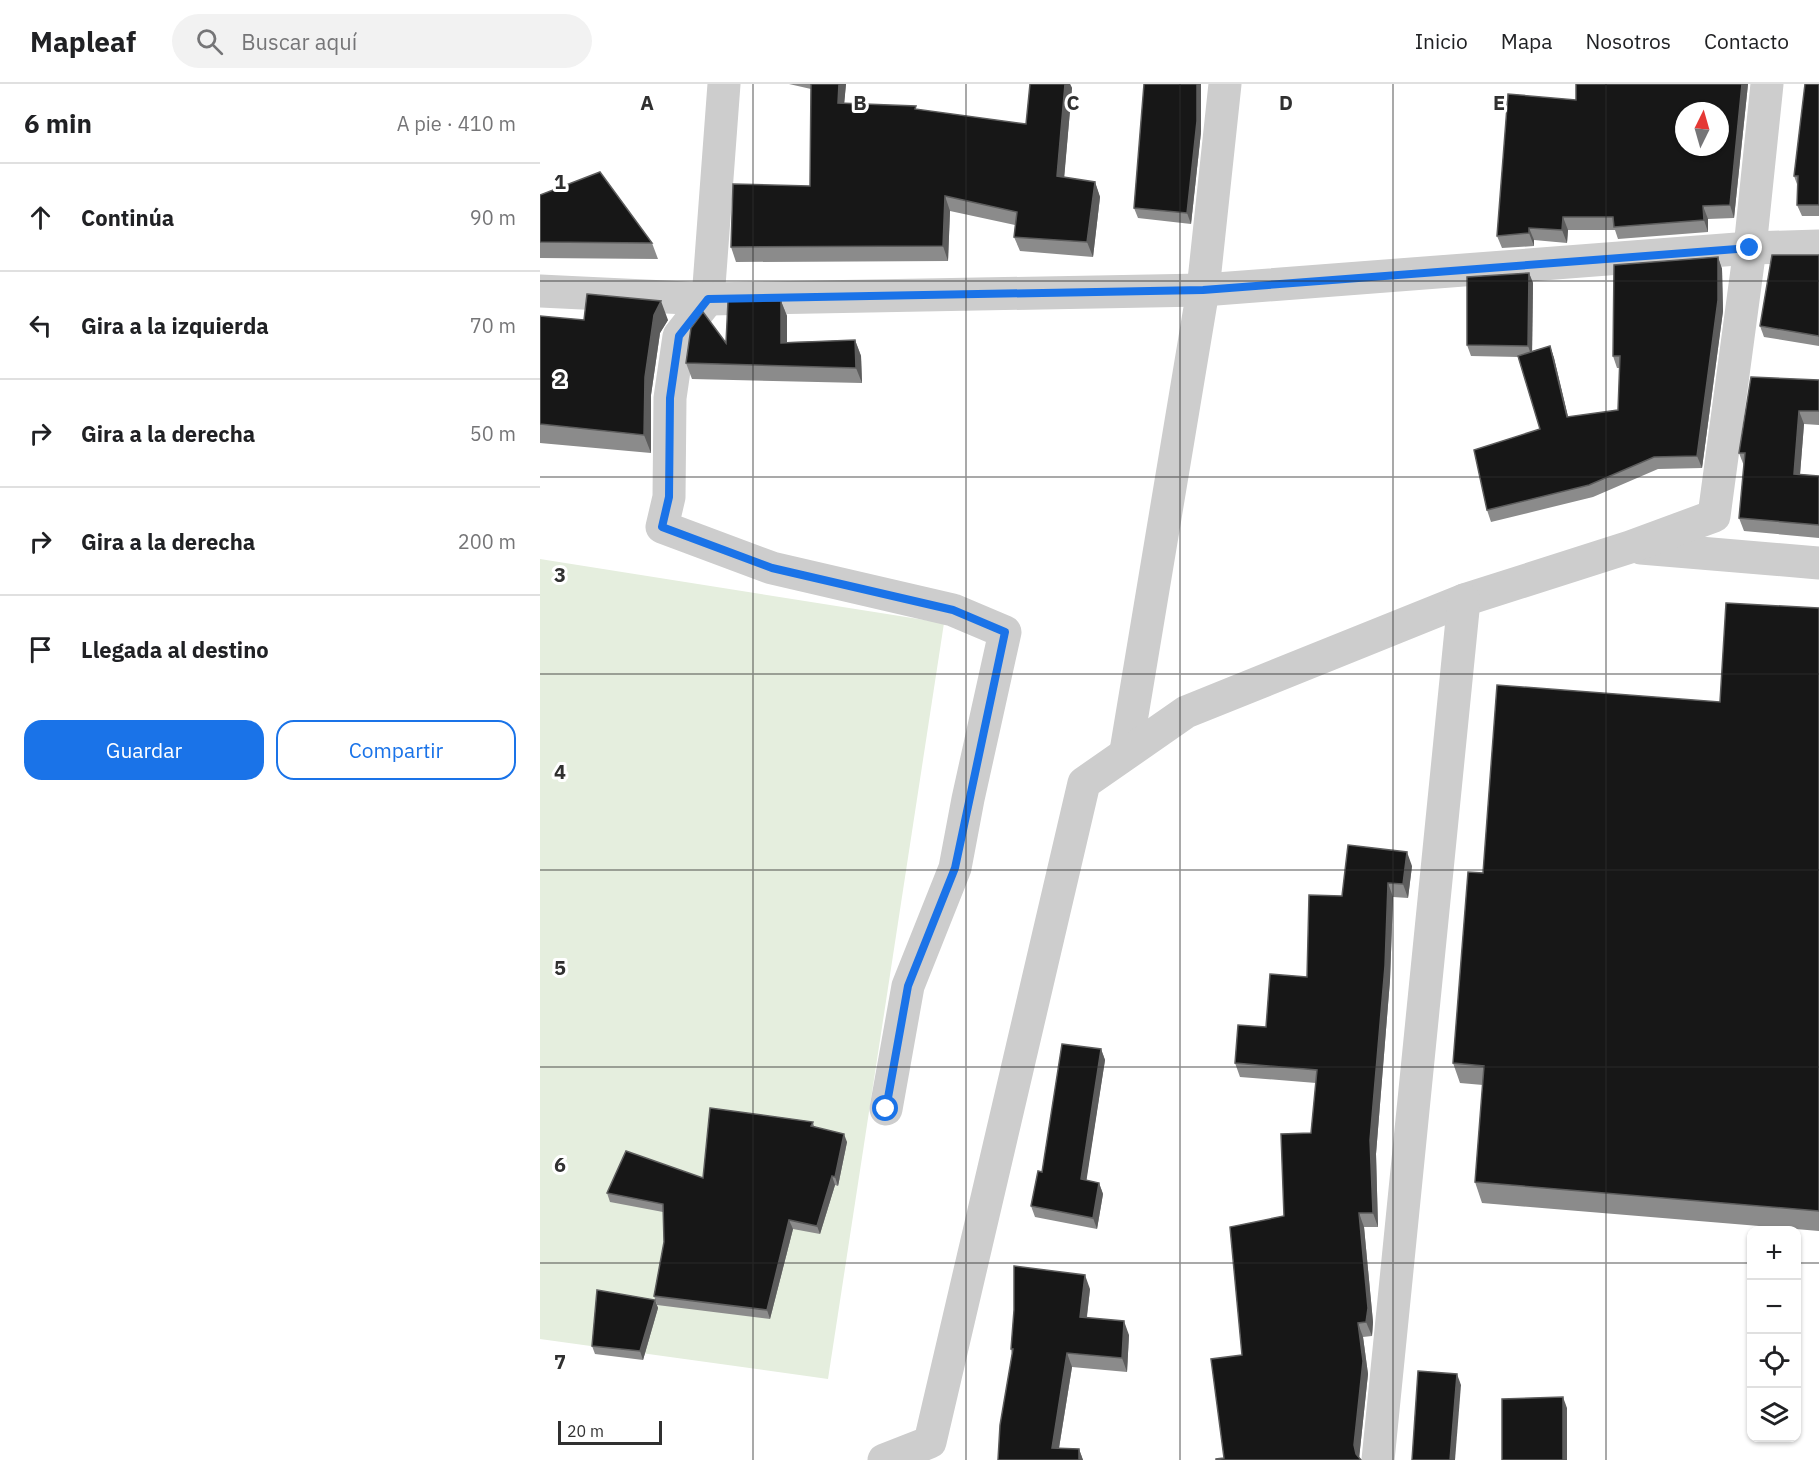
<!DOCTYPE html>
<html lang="es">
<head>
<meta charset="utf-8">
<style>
	:root { --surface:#fff; --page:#f2f2f2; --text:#202124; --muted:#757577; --line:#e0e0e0; --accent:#1a73e8 }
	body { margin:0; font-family:"IBM Plex Sans",sans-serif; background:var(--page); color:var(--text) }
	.controls { position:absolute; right:18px; bottom:18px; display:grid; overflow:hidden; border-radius:12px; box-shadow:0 2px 4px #0004 }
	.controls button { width:54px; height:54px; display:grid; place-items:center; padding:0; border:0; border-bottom:2px solid var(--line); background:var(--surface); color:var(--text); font:30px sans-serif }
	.compass { position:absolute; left:1135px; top:18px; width:54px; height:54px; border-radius:50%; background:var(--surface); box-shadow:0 2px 4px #0004; rotate:5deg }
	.scale { position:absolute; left:18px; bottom:15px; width:104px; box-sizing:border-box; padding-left:6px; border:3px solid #303030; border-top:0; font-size:16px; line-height:21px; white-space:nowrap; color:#303030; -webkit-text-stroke:4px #fff; paint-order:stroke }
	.stop { position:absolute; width:18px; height:18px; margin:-14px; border:4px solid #1a73e8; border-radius:50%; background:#fff }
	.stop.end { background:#1a73e8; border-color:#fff; box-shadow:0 2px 6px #0008 }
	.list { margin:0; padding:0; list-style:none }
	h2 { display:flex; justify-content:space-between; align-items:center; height:78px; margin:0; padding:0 24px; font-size:26px }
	h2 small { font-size:20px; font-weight:400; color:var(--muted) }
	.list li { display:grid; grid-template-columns:39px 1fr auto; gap:18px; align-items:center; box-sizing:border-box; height:108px; padding:0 24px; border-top:2px solid var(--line) }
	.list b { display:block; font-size:22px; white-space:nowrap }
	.list em { font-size:20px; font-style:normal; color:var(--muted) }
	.actions { display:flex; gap:12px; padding:18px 24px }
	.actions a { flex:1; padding:14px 0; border:2px solid var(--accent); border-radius:18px; text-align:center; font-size:21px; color:var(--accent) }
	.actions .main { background:var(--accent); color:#fff }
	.icon { flex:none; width:33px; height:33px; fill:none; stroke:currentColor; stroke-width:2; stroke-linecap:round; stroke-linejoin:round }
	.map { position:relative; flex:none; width:1279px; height:1376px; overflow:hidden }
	header { display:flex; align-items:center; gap:36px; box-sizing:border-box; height:84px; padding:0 30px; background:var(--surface); border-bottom:2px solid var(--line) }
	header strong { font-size:28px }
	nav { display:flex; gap:33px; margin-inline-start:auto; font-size:21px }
	.search { width:420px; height:54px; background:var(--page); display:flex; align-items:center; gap:15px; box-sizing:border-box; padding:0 21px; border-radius:33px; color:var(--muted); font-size:22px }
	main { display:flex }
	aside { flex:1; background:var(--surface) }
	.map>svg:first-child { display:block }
	.green { fill:#e5eede }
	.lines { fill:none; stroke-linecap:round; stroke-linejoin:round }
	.minor { stroke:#cdcdcd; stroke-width:33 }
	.wall { fill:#8b8b8b }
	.shaded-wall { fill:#5d5d5d }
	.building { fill:#171717; stroke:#5d5d5d; stroke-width:1.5; fill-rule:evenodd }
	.route { stroke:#1a73e8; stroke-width:8 }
	.grid { fill:none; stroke:#303030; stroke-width:1.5; stroke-opacity:0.55 }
	.grid-label { font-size:20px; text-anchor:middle; font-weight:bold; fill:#303030; stroke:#fff; stroke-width:6; stroke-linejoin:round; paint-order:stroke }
</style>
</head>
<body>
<header>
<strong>Mapleaf</strong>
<div class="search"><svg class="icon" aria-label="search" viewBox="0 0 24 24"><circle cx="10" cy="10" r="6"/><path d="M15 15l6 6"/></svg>Buscar aquí</div>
<nav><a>Inicio</a><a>Mapa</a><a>Nosotros</a><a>Contacto</a></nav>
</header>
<main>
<aside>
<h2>6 min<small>A pie · 410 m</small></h2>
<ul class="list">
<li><svg class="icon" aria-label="ahead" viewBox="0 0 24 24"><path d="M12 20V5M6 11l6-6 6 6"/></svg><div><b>Continúa</b></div><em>90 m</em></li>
<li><svg class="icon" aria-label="left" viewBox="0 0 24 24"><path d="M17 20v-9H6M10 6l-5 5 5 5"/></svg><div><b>Gira a la izquierda</b></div><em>70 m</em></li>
<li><svg class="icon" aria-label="right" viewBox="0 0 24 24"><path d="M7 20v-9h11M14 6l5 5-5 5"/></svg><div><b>Gira a la derecha</b></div><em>50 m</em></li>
<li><svg class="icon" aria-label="right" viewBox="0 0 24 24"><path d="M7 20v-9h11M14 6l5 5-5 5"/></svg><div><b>Gira a la derecha</b></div><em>200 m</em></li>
<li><svg class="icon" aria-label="arrive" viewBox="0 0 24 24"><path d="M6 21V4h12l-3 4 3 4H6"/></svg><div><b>Llegada al destino</b></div></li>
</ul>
<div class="actions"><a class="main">Guardar</a><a>Compartir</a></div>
</aside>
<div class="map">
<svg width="1279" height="1376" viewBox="0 0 1279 1376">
	<rect width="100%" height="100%" fill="#fff"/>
	<!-- green -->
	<path class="green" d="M 0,475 L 404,539 L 288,1295 L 0,1255 Z"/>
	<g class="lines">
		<!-- minor -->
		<g class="minor">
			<path d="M 184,0 L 168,215 L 139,252 L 130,314 L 129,413 L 122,443 L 232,484 L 413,526 L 465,548 L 428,715 L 415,784 L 368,902 L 346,1025"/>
			<path d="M 0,207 L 168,215 L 663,206 L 1210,164 L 1279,162"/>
			<path d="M 1101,464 L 1279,479"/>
			<path d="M 586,667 L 663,206 L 685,0"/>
			<path d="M 344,1376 L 390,1358 L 544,699 L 646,628 L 924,516 L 1090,463 L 1174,432 L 1210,164 L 1227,0"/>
			<path d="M 838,1376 L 924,516"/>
		</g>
	</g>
	<!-- wall -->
	<g class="wall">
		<path d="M 249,0 L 306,0 L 304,19 L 377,26 L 486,40 L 490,0 L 530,0 L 532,4 L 524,93 L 555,98 L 560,113 L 553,173 L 480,167 L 474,153 L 475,141 L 410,127 L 408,177 L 196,178 L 191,163 L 270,102 L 271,5 Z"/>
		<path d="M 1036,0 L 1208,0 L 1194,134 L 1168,135 L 1168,148 L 1078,155 L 1075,146 L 1028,146 L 1027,159 L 994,156 L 994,162 L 962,164 L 957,152 L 1036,16 Z"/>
		<path d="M 1279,0 L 1279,132 L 1262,132 L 1257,121 L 1258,103 L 1254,92 Z"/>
		<path d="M 661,48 L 651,140 L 598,134 L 594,124 Z"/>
		<path d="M 0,111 L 112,159 L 118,175 L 0,174 Z"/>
		<path d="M 1279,171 L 1279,262 L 1224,253 L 1220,242 Z"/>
		<path d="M 1178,173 L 1182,185 L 1183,227 L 1162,384 L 1118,385 L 1053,413 L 951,438 L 947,426 L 1000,345 L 978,273 L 931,272 L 927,261 L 989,189 L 993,199 L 992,267 L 1010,262 L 1014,274 L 1028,333 L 1078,326 L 1080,284 L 1077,284 L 1073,272 Z"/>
		<path d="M 241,217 L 247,232 L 247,258 L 315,256 L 321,272 L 322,299 L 152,295 L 146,279 L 186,259 Z"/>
		<path d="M 0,232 L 44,236 L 128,236 L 120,249 L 111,311 L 111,369 L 0,359 Z"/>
		<path d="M 1279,296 L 1279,341 L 1264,340 L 1260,390 L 1279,392 L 1279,454 L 1204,447 L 1199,434 L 1204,382 L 1199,369 Z"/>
		<path d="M 1279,524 L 1279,1147 L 942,1119 L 935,1098 L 943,1001 L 920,999 L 913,979 L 943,789 L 1180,618 Z"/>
		<path d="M 872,782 L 868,814 L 853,813 L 850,896 L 836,1070 L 838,1143 L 824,1143 L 833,1238 L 832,1252 L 823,1253 L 828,1290 L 819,1374 L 684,1374 L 702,1271 L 744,1132 L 771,1049 L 776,999 L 700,993 L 695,979 L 726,943 L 767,893 L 802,812 Z"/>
		<path d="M 561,965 L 565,976 L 546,1096 L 559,1099 L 563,1110 L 557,1145 L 495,1133 L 491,1122 L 502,1088 Z"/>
		<path d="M 273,1038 L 274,1042 L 307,1058 L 298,1102 L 295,1101 L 280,1150 L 253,1145 L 230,1235 L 117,1221 L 114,1212 L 124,1158 L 123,1128 L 70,1118 L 67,1109 L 163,1094 Z"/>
		<path d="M 550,1205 L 547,1233 L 589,1251 L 587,1288 L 532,1283 L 519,1364 L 539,1365 L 543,1376 L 458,1376 L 472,1270 L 471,1265 Z"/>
		<path d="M 115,1216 L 118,1224 L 103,1276 L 55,1270 L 52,1262 Z"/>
	</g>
	<!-- shaded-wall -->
	<g class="shaded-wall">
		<path d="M 299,0 L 306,0 L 303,33 L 298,19 Z"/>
		<path d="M 525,0 L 530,0 L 532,4 L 523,107 L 517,92 Z"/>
		<path d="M 657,0 L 661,0 L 661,48 L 651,140 L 647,129 Z"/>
		<path d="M 1202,0 L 1208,0 L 1194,134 L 1190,121 Z"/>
		<path d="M 555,98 L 560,113 L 553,173 L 547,158 Z"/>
		<path d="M 405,112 L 410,127 L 408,177 L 403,162 Z"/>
		<path d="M 1163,122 L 1168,135 L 1168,148 L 1164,136 Z"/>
		<path d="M 1023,133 L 1028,146 L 1027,159 L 1022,146 Z"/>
		<path d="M 989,144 L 994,156 L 994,162 L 989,149 Z"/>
		<path d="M 1178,173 L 1182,185 L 1183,227 L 1162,384 L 1157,372 Z"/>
		<path d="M 989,189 L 993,199 L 992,273 L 988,262 Z"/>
		<path d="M 121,217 L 128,236 L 120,249 L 111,311 L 111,369 L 104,351 L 105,293 L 114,231 Z"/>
		<path d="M 241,217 L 247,232 L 247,274 L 241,259 Z"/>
		<path d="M 315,256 L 321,272 L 322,299 L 316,284 Z"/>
		<path d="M 1010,262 L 1014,274 L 1031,345 L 1027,333 Z"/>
		<path d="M 1259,327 L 1264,340 L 1259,403 L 1254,390 Z"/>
		<path d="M 867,768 L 872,782 L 868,814 L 863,800 Z"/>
		<path d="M 848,799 L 853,813 L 850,896 L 836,1070 L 838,1143 L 833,1129 L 830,1056 Z"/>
		<path d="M 561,965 L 565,976 L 545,1106 L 541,1095 Z"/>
		<path d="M 304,1050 L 307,1058 L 298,1102 L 295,1093 Z"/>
		<path d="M 292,1092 L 295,1101 L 280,1150 L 277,1142 Z"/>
		<path d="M 559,1099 L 563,1110 L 557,1145 L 553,1134 Z"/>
		<path d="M 819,1129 L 824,1143 L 833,1238 L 832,1252 L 826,1238 Z"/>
		<path d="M 249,1136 L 253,1145 L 230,1235 L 227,1226 Z"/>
		<path d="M 545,1191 L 550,1205 L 545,1247 L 540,1233 Z"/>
		<path d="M 115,1216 L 118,1224 L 103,1276 L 100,1267 Z"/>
		<path d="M 584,1237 L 589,1251 L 587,1288 L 582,1274 Z"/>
		<path d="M 818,1239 L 823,1253 L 828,1290 L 819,1375 L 816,1370 L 814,1361 Z"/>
		<path d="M 527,1269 L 532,1283 L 517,1376 L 512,1364 Z"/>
		<path d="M 917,1290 L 921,1301 L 915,1376 L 910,1376 Z"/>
		<path d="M 1023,1313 L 1027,1324 L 1027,1376 L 1023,1376 Z"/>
		<path d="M 539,1365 L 543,1376 L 539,1376 Z"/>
	</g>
	<!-- building -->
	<g class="building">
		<path d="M 271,0 L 299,0 L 298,19 L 376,22 L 375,25 L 486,40 L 490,0 L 525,0 L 517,92 L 555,98 L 547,158 L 474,153 L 477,128 L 405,112 L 403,162 L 191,163 L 193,100 L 270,102 Z"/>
		<path d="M 604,0 L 657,0 L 657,37 L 647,129 L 594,124 Z"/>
		<path d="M 1036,0 L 1202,0 L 1190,121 L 1163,122 L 1164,136 L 1074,143 L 1073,133 L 1023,133 L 1022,146 L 989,144 L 989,149 L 957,152 L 968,10 L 1036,16 ZM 1144,27 L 1180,27 L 1180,63 L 1144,63 Z"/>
		<path d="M 1265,0 L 1279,0 L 1279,121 L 1257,121 L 1258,92 L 1254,92 Z"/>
		<path d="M 60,88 L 112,159 L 0,158 L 0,111 Z"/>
		<path d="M 1232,171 L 1279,171 L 1279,252 L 1220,242 Z"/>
		<path d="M 1178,173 L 1178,216 L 1157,372 L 1114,373 L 1049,401 L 947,426 L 934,366 L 1000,345 L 978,272 L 1010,262 L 1027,333 L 1078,326 L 1080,272 L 1073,272 L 1074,181 Z"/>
		<path d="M 989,189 L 988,262 L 927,261 L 927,193 Z"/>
		<path d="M 47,210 L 121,217 L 114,231 L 105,293 L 104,351 L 0,340 L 0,232 L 44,236 Z"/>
		<path d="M 188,217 L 241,217 L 241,259 L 315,256 L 316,284 L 146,279 L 151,244 L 163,228 L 186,259 Z"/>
		<path d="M 1211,293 L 1279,296 L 1279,327 L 1259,327 L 1254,390 L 1279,392 L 1279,441 L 1199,434 L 1205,369 L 1199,369 Z"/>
		<path d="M 1186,519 L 1279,524 L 1279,1127 L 935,1098 L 944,982 L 913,979 L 928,788 L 943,789 L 957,601 L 1180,618 Z"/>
		<path d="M 808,761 L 867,768 L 863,800 L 848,799 L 845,882 L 830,1056 L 833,1129 L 819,1129 L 828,1224 L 826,1238 L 818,1239 L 823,1277 L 814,1361 L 816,1370 L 821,1376 L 676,1376 L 676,1375 L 684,1374 L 671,1275 L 702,1271 L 690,1143 L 744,1132 L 741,1050 L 771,1049 L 777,986 L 695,979 L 698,941 L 726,943 L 730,890 L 767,893 L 769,811 L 802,812 Z"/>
		<path d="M 522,960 L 561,965 L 541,1095 L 559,1099 L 553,1134 L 491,1122 L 498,1087 L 502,1088 Z"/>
		<path d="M 170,1024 L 273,1038 L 271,1042 L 304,1050 L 295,1093 L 292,1092 L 277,1142 L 249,1136 L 227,1226 L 114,1212 L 124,1158 L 123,1120 L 67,1109 L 86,1067 L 163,1094 Z"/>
		<path d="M 474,1182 L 545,1191 L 540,1233 L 584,1237 L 582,1274 L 527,1269 L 512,1364 L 539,1365 L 539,1376 L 458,1376 L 460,1341 L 473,1265 L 471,1265 L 474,1226 Z"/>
		<path d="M 57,1206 L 115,1216 L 100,1267 L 52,1262 Z"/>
		<path d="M 878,1287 L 917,1290 L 910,1376 L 872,1376 Z"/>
		<path d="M 1023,1313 L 1023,1376 L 962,1376 L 962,1315 Z"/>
	</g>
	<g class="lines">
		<!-- route -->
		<path class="route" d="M 346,1025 L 368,902 L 415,784 L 465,548 L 413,526 L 232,484 L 122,443 L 129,413 L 130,314 L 139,252 L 168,215 L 663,206 L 1210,164"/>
	</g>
	<!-- grid -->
	<path class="grid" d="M 213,0 L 213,1376M 426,0 L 426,1376M 640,0 L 640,1376M 853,0 L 853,1376M 1066,0 L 1066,1376M 0,197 L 1279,197M 0,393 L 1279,393M 0,590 L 1279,590M 0,786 L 1279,786M 0,983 L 1279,983M 0,1179 L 1212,1179M 1256,1179 L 1279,1179"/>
	<g class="grid-label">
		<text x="107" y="26">A</text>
		<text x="320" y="26">B</text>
		<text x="533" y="26">C</text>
		<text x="746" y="26">D</text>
		<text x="959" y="26">E</text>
		<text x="20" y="105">1</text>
		<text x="20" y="302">2</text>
		<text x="20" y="498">3</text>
		<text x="20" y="695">4</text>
		<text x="20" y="891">5</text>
		<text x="20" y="1088">6</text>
		<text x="20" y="1285">7</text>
	</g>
</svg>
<div class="controls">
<button>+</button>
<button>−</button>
<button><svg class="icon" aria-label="locate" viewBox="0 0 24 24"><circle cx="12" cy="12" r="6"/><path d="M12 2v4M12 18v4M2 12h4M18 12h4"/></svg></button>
<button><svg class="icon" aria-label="layers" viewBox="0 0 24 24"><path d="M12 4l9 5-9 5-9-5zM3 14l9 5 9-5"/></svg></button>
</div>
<svg class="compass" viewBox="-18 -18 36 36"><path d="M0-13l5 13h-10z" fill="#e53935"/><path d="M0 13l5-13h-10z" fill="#757577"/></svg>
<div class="scale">20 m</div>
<div class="stop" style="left:346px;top:1025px"></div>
<div class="stop end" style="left:1210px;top:164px"></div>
</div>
</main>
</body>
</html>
